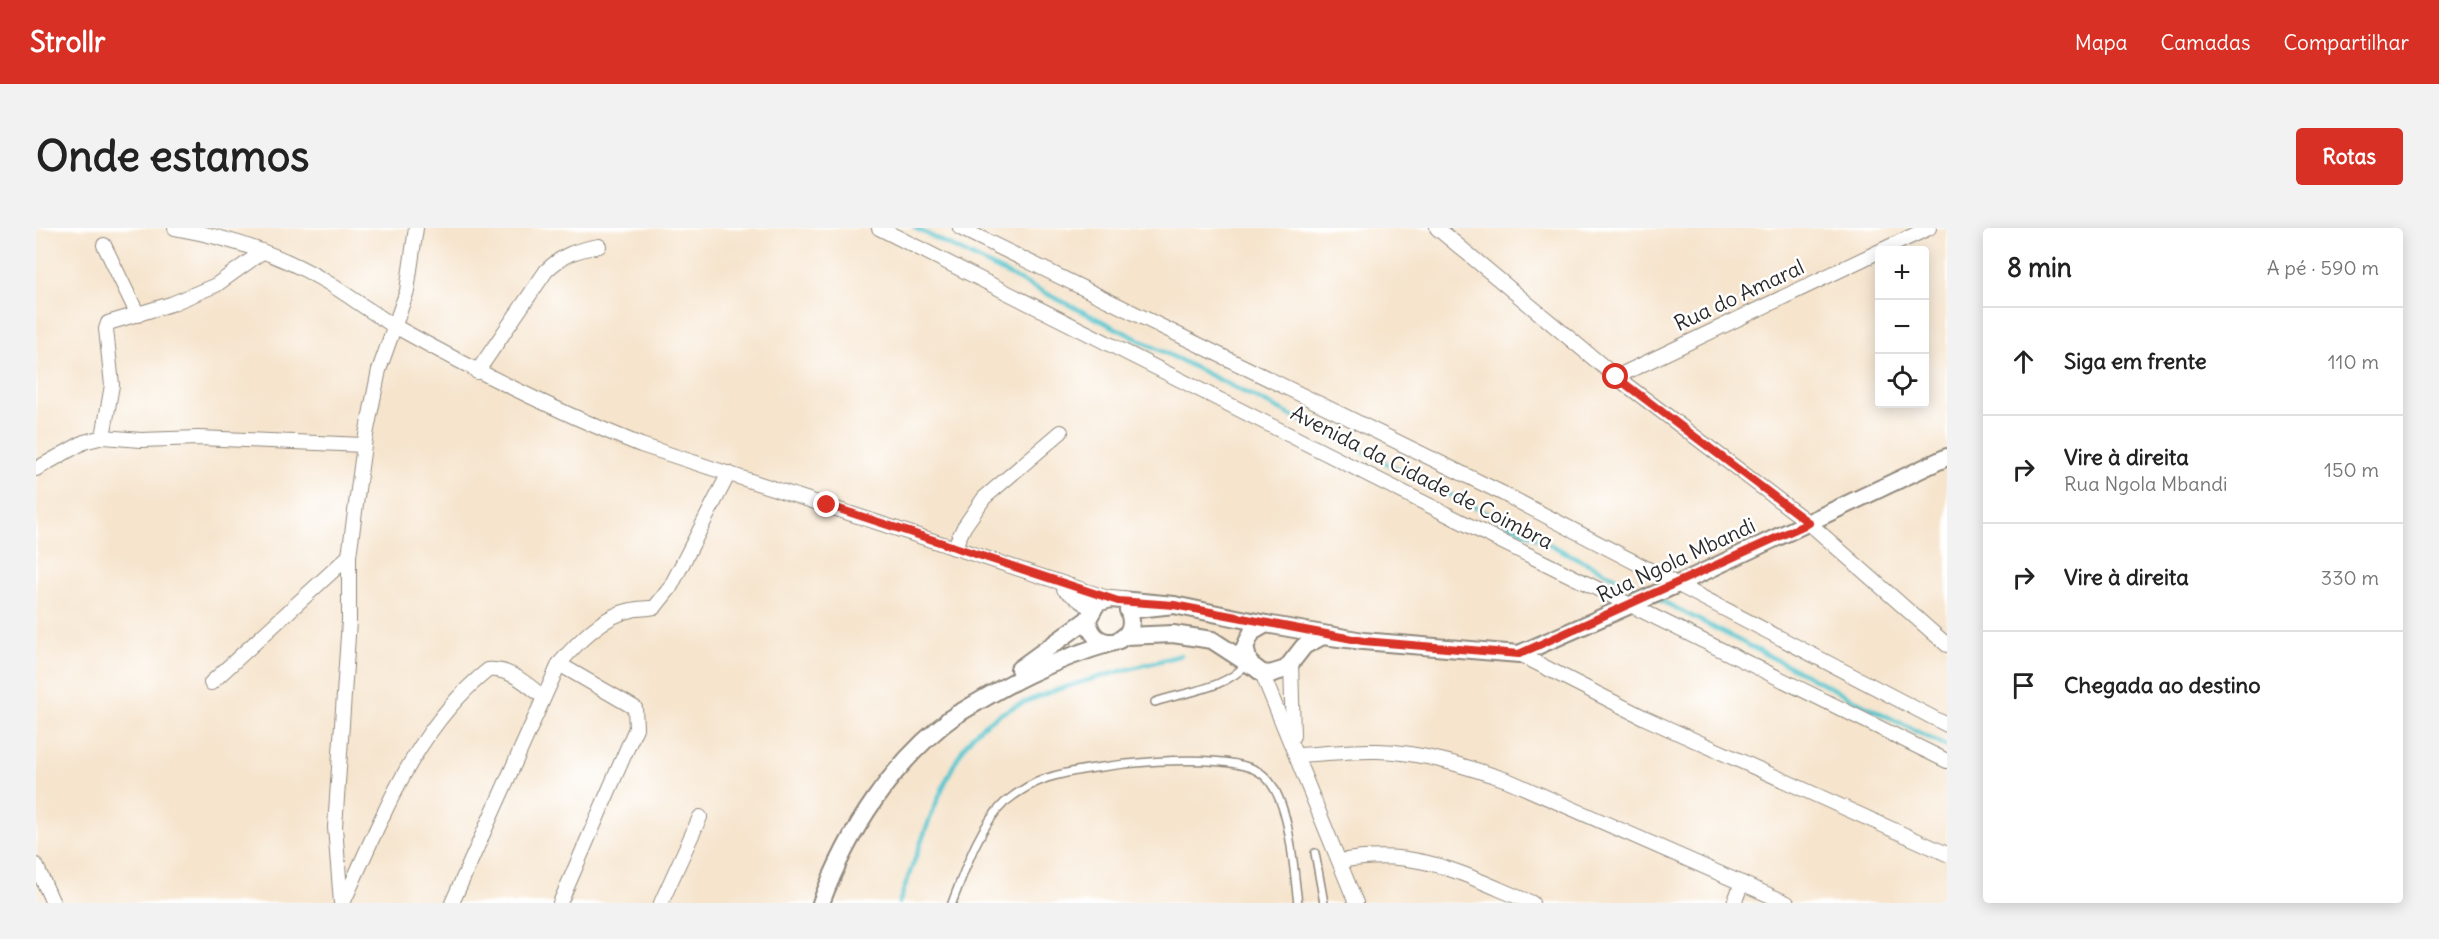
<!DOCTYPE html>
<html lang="pt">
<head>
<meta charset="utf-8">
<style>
	:root { --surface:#fff; --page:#f2f2f2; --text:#222; --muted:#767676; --line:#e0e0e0; --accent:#d93025 }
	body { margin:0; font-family:Delius,sans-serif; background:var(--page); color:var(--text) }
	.controls { position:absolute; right:18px; top:18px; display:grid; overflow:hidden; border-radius:6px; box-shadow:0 3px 15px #0003 }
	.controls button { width:54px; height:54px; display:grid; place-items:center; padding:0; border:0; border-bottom:2px solid var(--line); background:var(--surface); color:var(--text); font:30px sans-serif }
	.stop { position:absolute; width:18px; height:18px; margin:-14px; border:4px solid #d93025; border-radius:50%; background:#fff }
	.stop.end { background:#d93025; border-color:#fff; box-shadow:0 2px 6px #0008 }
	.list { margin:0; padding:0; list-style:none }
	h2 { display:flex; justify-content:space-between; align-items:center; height:78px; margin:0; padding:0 24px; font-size:26px }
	h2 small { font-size:20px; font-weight:400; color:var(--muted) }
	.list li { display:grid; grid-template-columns:39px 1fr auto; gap:18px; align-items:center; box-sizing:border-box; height:108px; padding:0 24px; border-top:2px solid var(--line) }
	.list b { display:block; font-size:22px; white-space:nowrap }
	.list p { margin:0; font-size:20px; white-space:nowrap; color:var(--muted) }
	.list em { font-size:20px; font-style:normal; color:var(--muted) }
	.icon { flex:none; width:33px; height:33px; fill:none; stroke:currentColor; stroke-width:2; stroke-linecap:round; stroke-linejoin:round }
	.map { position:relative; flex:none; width:1911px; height:675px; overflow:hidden; border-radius:6px }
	header { display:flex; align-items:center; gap:36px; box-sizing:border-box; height:84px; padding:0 30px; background:var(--accent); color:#fff }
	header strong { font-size:28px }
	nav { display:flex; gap:33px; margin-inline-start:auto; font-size:21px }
	.intro { display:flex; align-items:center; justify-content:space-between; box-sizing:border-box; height:144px; padding:0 36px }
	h1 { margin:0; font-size:42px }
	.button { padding:15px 27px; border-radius:6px; background:var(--accent); color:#fff; font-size:21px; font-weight:700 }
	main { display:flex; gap:36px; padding:0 36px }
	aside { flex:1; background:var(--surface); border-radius:6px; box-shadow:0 3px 15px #0003 }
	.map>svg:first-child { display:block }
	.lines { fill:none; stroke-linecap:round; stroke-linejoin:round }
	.stream { stroke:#58c5ce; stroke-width:4.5 }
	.service-casing { stroke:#90887c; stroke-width:10 }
	.minor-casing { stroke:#90887c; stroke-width:16 }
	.tertiary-casing { stroke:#90887c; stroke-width:20 }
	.service { stroke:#fff; stroke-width:7 }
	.minor { stroke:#fff; stroke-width:14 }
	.tertiary { stroke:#fff; stroke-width:16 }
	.route { stroke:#d93025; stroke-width:8 }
	.labels { text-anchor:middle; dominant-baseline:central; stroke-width:5; stroke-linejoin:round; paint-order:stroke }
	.street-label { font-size:21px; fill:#2b2b2b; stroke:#fff }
</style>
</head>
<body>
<header>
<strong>Strollr</strong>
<nav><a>Mapa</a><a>Camadas</a><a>Compartilhar</a></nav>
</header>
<div class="intro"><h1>Onde estamos</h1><a class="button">Rotas</a></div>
<main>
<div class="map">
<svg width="1911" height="675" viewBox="0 0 1911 675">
	<rect width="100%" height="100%" fill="#fff"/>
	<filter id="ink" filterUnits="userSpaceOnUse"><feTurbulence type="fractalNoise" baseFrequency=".0167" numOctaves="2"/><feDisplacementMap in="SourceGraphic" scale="12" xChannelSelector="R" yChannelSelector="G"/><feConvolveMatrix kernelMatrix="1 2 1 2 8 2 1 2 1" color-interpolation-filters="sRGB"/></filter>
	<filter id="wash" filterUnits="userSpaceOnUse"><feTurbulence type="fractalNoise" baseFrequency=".008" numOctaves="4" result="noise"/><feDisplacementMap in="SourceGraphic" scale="24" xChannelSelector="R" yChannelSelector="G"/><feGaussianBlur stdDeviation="1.35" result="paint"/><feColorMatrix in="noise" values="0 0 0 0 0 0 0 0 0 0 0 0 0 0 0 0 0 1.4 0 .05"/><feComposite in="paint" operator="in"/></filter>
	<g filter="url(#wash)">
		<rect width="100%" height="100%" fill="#f6e4cc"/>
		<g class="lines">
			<!-- stream -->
			<g class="stream">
				<path d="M 879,0 L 1609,364"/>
				<path d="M 1622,371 L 1911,519"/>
				<path d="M 863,675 C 880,630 909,536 940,504 C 978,465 1091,443 1145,427"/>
			</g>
		</g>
	</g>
	<g filter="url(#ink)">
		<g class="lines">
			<!-- service casing -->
			<g class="service-casing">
				<g id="service">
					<path d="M 1119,474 C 1148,464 1191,461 1211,435"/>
					<path d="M 1279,625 L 1288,675"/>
					<path d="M 916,675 C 929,642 942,600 968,575 C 980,565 997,555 1011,550 C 1051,537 1192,520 1226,546 C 1255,568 1257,641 1262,675"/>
				</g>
			</g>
			<!-- minor casing -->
			<g class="minor-casing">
				<g id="minor">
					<path d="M 139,0 C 190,9 244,26 289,53 C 314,68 337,86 362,100 C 441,144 520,183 605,217 L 1075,371"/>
					<path d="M 843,0 L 1444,303 L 1911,533"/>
					<path d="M 924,0 L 1468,266 L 1911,497"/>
					<path d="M 1401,0 L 1580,149 L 1773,295 L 1911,417"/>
					<path d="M 68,17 L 102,87"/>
					<path d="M 1846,22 L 1893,0"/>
					<path d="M 441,144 L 510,43 C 527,26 541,22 563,18"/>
					<path d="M 1580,149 L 1844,23"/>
					<path d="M 67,209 L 76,157 L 70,101 L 72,95 L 135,76 L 180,57 L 226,24"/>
					<path d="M 0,241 L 48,214 L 67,209 L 105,212 L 163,210 L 328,217"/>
					<path d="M 918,320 L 928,299 L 948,270 L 1025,204"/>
					<path d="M 1028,361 L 1056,381"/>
					<path d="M 1483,426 L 1609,490 L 1911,626"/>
					<path d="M 1255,435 L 1257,508"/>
					<path d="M 523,436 L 599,480 L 600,500 L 524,675"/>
					<path d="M 1226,445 L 1320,675"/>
					<path d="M 175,455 L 313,328"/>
					<path d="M 1262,527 C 1288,526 1315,522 1341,523 C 1385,524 1429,538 1471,552 L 1751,675"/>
					<path d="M 1304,633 C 1383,619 1425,646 1496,675"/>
					<path d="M 0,637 L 17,675"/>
					<path d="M 305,675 L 299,599 L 313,393 L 313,328 L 328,217 L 343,142 L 371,63 L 380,0"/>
					<path d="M 307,675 C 346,591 378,501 452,442 C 474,440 491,456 507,469"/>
					<path d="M 416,675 L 523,436 C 541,415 567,387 596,382 C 603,380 611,381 619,379 L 634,360 L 693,245"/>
					<path d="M 625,675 L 664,589"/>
					<path d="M 1698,675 L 1706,655"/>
				</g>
			</g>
			<!-- tertiary casing -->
			<g class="tertiary-casing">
				<g id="tertiary">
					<path d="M 1138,377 L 1230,396"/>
					<path d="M 1090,408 L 1137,406 L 1176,412 L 1216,438"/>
					<path d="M 1327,413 L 1230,396 L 1216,404 L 1209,419 L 1213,435 L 1226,445 L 1234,446 L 1250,441 L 1268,418 L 1287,408 L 1327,413 L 1483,426 L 1642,356 L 1911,229"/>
					<path d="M 983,441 L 1052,391"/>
					<path d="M 912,492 C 970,456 1012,433 1078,414 C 1093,409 1099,397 1092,382 L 1138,377 L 1075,371 L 1061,375 L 1052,391 C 1054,406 1062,415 1078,414"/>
					<path d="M 785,675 C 812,603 857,532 921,486"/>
				</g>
			</g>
			<!-- service -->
			<use href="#service" class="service"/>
			<!-- minor -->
			<use href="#minor" class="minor"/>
			<!-- tertiary -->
			<use href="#tertiary" class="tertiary"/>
		</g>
	</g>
	<g class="lines" filter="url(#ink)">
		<!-- route -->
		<path class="route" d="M 791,277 L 1082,373 L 1138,377 L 1327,413 L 1483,426 L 1773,295 L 1580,149"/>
	</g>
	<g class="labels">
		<!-- street labels -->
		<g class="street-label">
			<text transform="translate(1703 67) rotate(-25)">Rua do Amaral</text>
			<text transform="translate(1386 249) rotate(27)">Avenida da Cidade de Coimbra</text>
			<text transform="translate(1640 332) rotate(-25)">Rua Ngola Mbandi</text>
		</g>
	</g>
</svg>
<div class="controls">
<button>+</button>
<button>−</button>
<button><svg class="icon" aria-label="locate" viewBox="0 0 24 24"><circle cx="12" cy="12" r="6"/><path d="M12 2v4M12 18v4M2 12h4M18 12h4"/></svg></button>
</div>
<div class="stop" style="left:1580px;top:149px"></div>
<div class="stop end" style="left:791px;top:277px"></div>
</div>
<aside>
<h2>8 min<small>A pé · 590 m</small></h2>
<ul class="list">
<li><svg class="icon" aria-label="ahead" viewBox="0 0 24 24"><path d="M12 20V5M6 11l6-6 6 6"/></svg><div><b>Siga em frente</b></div><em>110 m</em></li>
<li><svg class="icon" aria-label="right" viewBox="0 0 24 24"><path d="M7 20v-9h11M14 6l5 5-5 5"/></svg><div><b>Vire à direita</b><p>Rua Ngola Mbandi</p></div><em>150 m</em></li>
<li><svg class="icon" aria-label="right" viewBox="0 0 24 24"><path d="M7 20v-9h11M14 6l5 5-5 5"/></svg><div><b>Vire à direita</b></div><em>330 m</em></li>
<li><svg class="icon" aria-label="arrive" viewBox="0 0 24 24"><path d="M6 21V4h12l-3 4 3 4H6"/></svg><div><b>Chegada ao destino</b></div></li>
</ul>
</aside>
</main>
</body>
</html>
